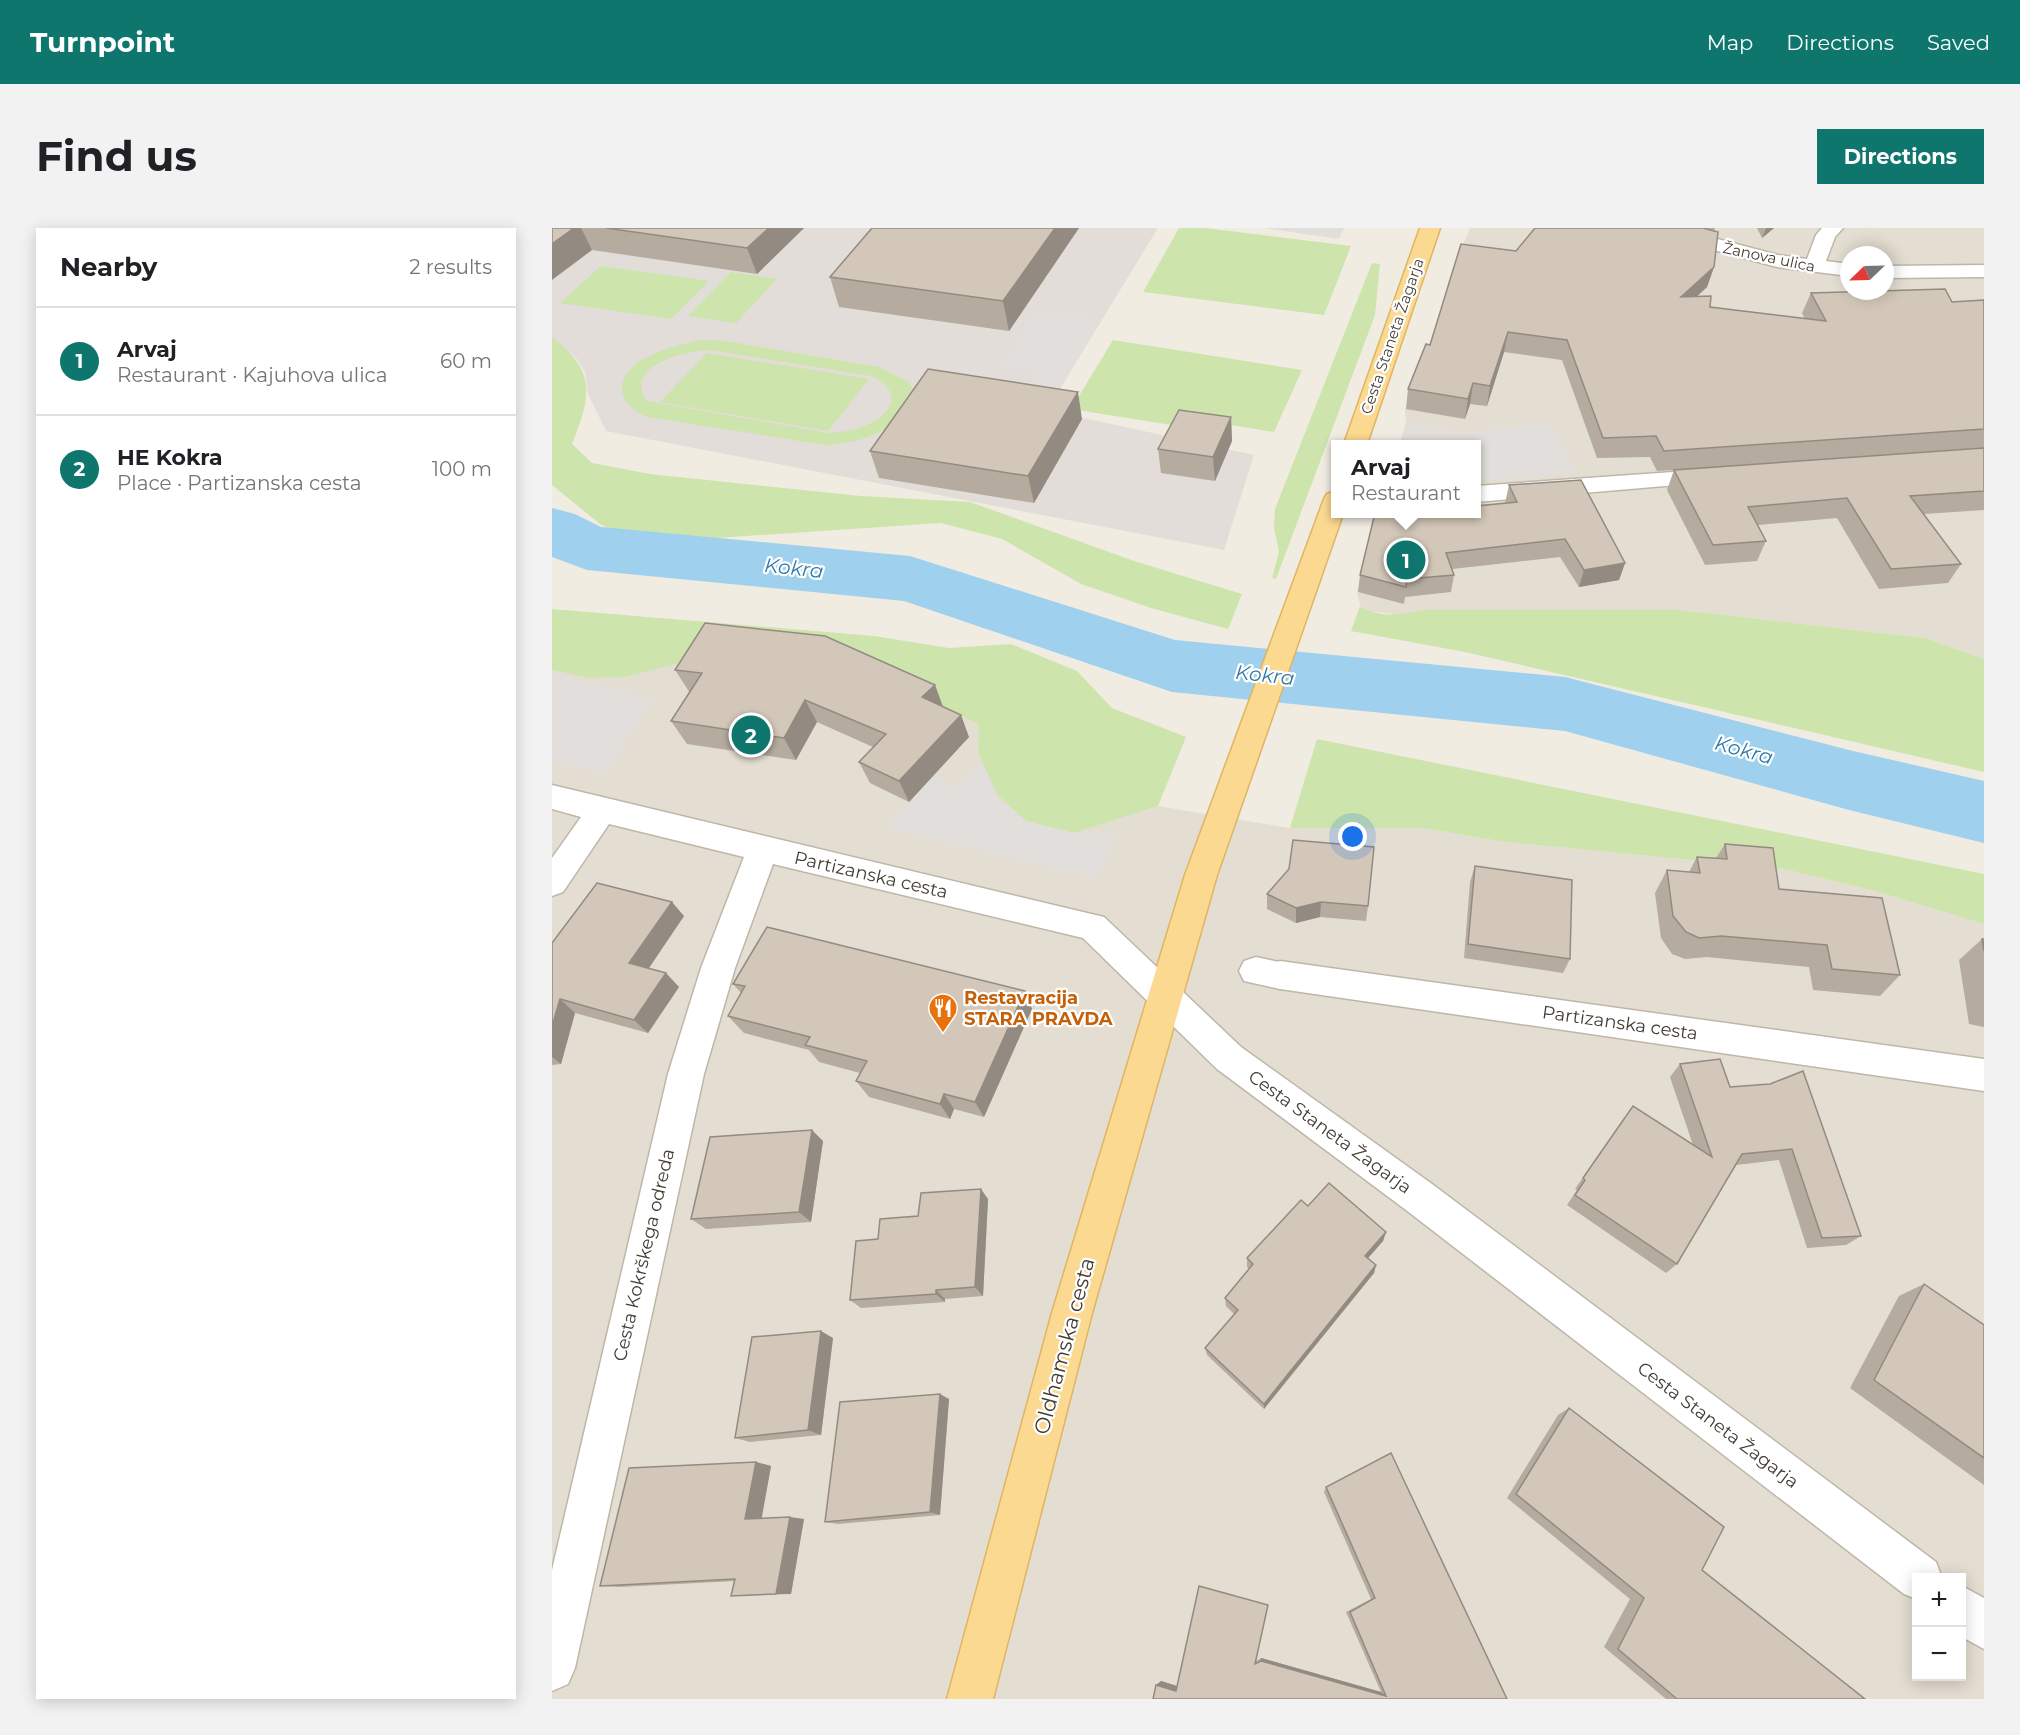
<!DOCTYPE html>
<html lang="en">
<head>
<meta charset="utf-8">
<style>
	:root { --surface:#fff; --page:#f2f2f2; --text:#202124; --muted:#757577; --line:#e0e0e0; --accent:#0f766e }
	body { margin:0; font-family:Montserrat,sans-serif; background:var(--page); color:var(--text) }
	.controls { position:absolute; right:18px; bottom:18px; display:grid; overflow:hidden; border-radius:0px; box-shadow:0 3px 15px #0003 }
	.controls button { width:54px; height:54px; display:grid; place-items:center; padding:0; border:0; border-bottom:2px solid var(--line); background:var(--surface); color:var(--text); font:30px sans-serif }
	.compass { position:absolute; left:1288px; top:18px; width:54px; height:54px; border-radius:50%; background:var(--surface); box-shadow:0 3px 15px #0003; rotate:247deg }
	.you { position:absolute; left:801px; top:609px; width:21px; height:21px; margin:-15px; border:4px solid #fff; border-radius:50%; background:#1a73e8; box-shadow:0 0 0 9px #1a73e833 }
	.badge { display:grid; place-items:center; width:39px; height:39px; border-radius:50%; background:var(--accent); color:#fff; font-size:20px; font-weight:700 }
	.pin { position:absolute; translate:-50% -50%; border:3px solid #fff; box-shadow:0 2px 6px #0006 }
	.popup { position:absolute; left:779px; top:212px; width:150px; height:78px; box-sizing:border-box; display:grid; place-content:center; border-radius:0px; background:var(--surface); filter:drop-shadow(0 2px 4px #0005); font-size:20px; white-space:nowrap; color:var(--muted) }
	.popup b { font-size:22px; color:var(--text) }
	.popup::after { content:''; position:absolute; left:50%; top:100%; margin-left:-12px; border:12px solid transparent; border-top-color:var(--surface) }
	.list { margin:0; padding:0; list-style:none }
	h2 { display:flex; justify-content:space-between; align-items:center; height:78px; margin:0; padding:0 24px; font-size:26px }
	h2 small { font-size:20px; font-weight:400; color:var(--muted) }
	.list li { display:grid; grid-template-columns:39px 1fr auto; gap:18px; align-items:center; box-sizing:border-box; height:108px; padding:0 24px; border-top:2px solid var(--line) }
	.list b { display:block; font-size:22px; white-space:nowrap }
	.list p { margin:0; font-size:20px; white-space:nowrap; color:var(--muted) }
	.list em { font-size:20px; font-style:normal; color:var(--muted) }
	.map { position:relative; flex:none; width:1432px; height:1471px; overflow:hidden; border-radius:0px }
	header { display:flex; align-items:center; gap:36px; box-sizing:border-box; height:84px; padding:0 30px; background:var(--accent); color:#fff }
	header strong { font-size:28px }
	nav { display:flex; gap:33px; margin-inline-start:auto; font-size:21px }
	.intro { display:flex; align-items:center; justify-content:space-between; box-sizing:border-box; height:144px; padding:0 36px }
	h1 { margin:0; font-size:42px }
	.button { padding:15px 27px; border-radius:0px; background:var(--accent); color:#fff; font-size:21px; font-weight:700 }
	main { display:flex; gap:36px; padding:0 36px }
	aside { flex:1; background:var(--surface); border-radius:0px; box-shadow:0 3px 15px #0003 }
	.map>svg:first-child { display:block }
	.residential { fill:#e4ddd1; fill-rule:evenodd }
	.industrial { fill:#e2ddd8 }
	.green { fill:#cde4ac; fill-rule:evenodd }
	.parking { fill:#e1dedb }
	.lines { fill:none; stroke-linecap:round; stroke-linejoin:round }
	.river { fill:#9fd0ed; fill-rule:evenodd }
	.pedestrian-casing { stroke:#beb6a9; stroke-width:3 }
	.minor-casing { stroke:#beb6a9; stroke-width:3 }
	.primary-casing { stroke:#dfb562; stroke-width:3 }
	.pedestrian { fill:#fff; fill-rule:evenodd }
	.minor { fill:#fff; fill-rule:evenodd }
	.primary { fill:#fbd991; fill-rule:evenodd }
	.wall { fill:#b5ab9e }
	.shaded-wall { fill:#938b81 }
	.building { fill:#d2c7b8; stroke:#938b81; stroke-width:1.5 }
	.labels { text-anchor:middle; dominant-baseline:central; stroke-width:4.5; stroke-linejoin:round; paint-order:stroke }
	.far-street-label { font-size:15px; fill:#423c33; stroke:#fff }
	.street-label { font-size:18px; fill:#423c33; stroke:#fff }
	.food-label { font-size:18px; font-weight:bold; fill:#c56008; stroke:#fff; text-anchor:start }
	.water-label { font-size:20px; font-style:italic; fill:#317ba9; stroke:#fff }
	.near-street-label { font-size:21px; fill:#423c33; stroke:#fff }
</style>
</head>
<body>
<header>
<strong>Turnpoint</strong>
<nav><a>Map</a><a>Directions</a><a>Saved</a></nav>
</header>
<div class="intro"><h1>Find us</h1><a class="button">Directions</a></div>
<main>
<aside>
<h2>Nearby<small>2 results</small></h2>
<ul class="list">
<li><span class="badge">1</span><div><b>Arvaj</b><p>Restaurant · Kajuhova ulica</p></div><em>60 m</em></li>
<li><span class="badge">2</span><div><b>HE Kokra</b><p>Place · Partizanska cesta</p></div><em>100 m</em></li>
</ul>
</aside>
<div class="map">
<svg width="1432" height="1471" viewBox="0 0 1432 1471">
	<rect width="100%" height="100%" fill="#f1ece2"/>
	<!-- residential -->
	<g class="residential">
		<path d="M 918,0 L 1432,0 L 1432,431 L 1373,410 L 1128,382 L 869,382 L 851,387 L 816,383 L 808,377 L 805,365 L 825,286 L 924,286 L 924,216 L 848,216 L 854,195 L 853,181 L 890,88 L 897,51 ZM 1297,27 L 1333,27 L 1333,63 L 1297,63 Z"/>
		<path d="M 157,413 L 288,425 L 427,497 L 426,525 L 445,567 L 522,605 L 606,578 L 738,600 L 871,600 L 953,614 L 1232,641 L 1323,663 L 1432,696 L 1432,1471 L 0,1471 L 0,442 L 37,449 ZM 1364,1350 L 1410,1350 L 1410,1448 L 1364,1448 Z"/>
	</g>
	<!-- industrial -->
	<path class="industrial" d="M 0,0 L 606,0 L 495,182 L 702,227 L 672,322 L 54,203 L 36,166 L 33,144 L 24,130 L 0,109 Z"/>
	<!-- green -->
	<g class="green">
		<path d="M 627,0 L 653,0 L 799,18 L 772,87 L 591,64 Z"/>
		<path d="M 820,35 L 828,36 L 823,87 L 724,351 L 720,350 L 727,323 L 722,300 L 723,281 Z"/>
		<path d="M 49,38 L 157,53 L 119,91 L 8,75 Z"/>
		<path d="M 179,44 L 225,51 L 184,95 L 136,88 Z"/>
		<path d="M 0,109 C 45,143 39,168 20,216 L 40,235 L 98,246 L 309,268 L 418,274 L 582,333 L 690,366 L 676,401 L 599,380 L 529,356 L 450,311 L 389,295 L 105,314 L 66,305 L 48,296 L 0,257 Z"/>
		<path d="M 149,112 L 167,112 L 327,139 L 355,153 L 362,161 L 362,172 C 335,206 317,213 274,217 L 95,189 C 82,183 70,175 70,159 C 72,129 126,117 149,112 ZM 157,122 L 319,148 C 361,168 331,195 300,202 C 292,204 284,204 276,205 L 95,173 C 70,138 133,123 157,122 Z"/>
		<path d="M 561,112 L 750,142 L 722,204 L 642,191 L 638,200 L 519,181 Z"/>
		<path d="M 155,125 L 317,151 L 276,203 L 108,174 Z"/>
		<path d="M 808,378 C 825,390 850,387 869,382 L 1128,382 L 1373,410 L 1432,431 L 1432,544 L 913,424 L 799,403 Z"/>
		<path d="M 0,381 L 322,408 L 397,420 L 459,416 L 525,443 L 560,480 L 634,509 L 606,578 L 522,605 L 474,593 L 445,567 L 426,525 L 427,497 L 288,425 L 157,413 L 124,436 L 72,449 L 37,450 L 0,442 Z"/>
		<path d="M 765,511 L 1432,646 L 1432,696 L 1323,663 L 1232,641 L 953,614 L 871,600 L 738,600 Z"/>
	</g>
	<!-- parking -->
	<g class="parking">
		<path d="M 712,0 L 792,0 L 787,11 Z"/>
		<path d="M 485,84 L 550,91 L 503,169 L 475,164 L 487,143 L 450,138 Z"/>
		<path d="M 854,195 L 912,204 L 998,196 L 1025,245 L 925,253 L 924,216 L 848,216 Z"/>
		<path d="M 0,445 L 102,471 L 53,546 L 0,533 Z"/>
		<path d="M 430,533 L 445,567 L 474,593 L 522,605 L 565,605 L 546,650 L 334,600 L 381,548 L 404,559 Z"/>
	</g>
	<g class="lines">
		<!-- river -->
		<path class="river" d="M 0,280 L 23,286 L 49,299 L 358,328 L 623,412 L 1013,449 L 1297,522 L 1432,553 L 1432,615 L 1297,582 L 1013,503 L 620,464 L 352,373 L 35,342 L 0,329 Z"/>
		<!-- pedestrian casing -->
		<g class="pedestrian-casing">
			<path id="pedestrian" d="M 704,729 L 740,737 L 745,747 L 740,757 L 728,761 L 692,753 L 687,743 L 692,733 Z"/>
		</g>
		<!-- minor casing -->
		<g class="minor-casing">
			<g id="minor">
				<path d="M 1092,0 L 1124,0 L 1226,27 L 1255,31 L 1264,7 L 1270,0 L 1291,0 L 1283,9 L 1274,33 L 1297,36 L 1297,48 L 1225,39 L 1095,4 Z"/>
				<path d="M 1432,37 L 1432,49 L 1333,50 L 1333,38 Z"/>
				<path d="M 1164,241 L 1172,243 L 1176,248 L 1172,253 L 924,274 L 924,258 Z"/>
				<path d="M 0,557 L 552,689 L 689,819 L 880,956 L 1384,1334 L 1390,1350 L 1364,1350 L 1364,1371 L 1352,1366 L 854,982 L 665,841 L 531,710 L 221,636 L 183,740 L 152,846 L 23,1440 L 16,1456 L 0,1463 L 0,1342 L 116,846 L 149,740 L 192,629 L 57,596 L 11,664 L 0,668 L 0,630 L 29,589 L 0,581 Z"/>
				<path d="M 728,733 L 1432,831 L 1432,863 L 728,761 L 716,757 L 711,747 L 716,737 Z"/>
				<path d="M 1410,1358 L 1432,1370 L 1432,1421 L 1410,1409 Z"/>
			</g>
		</g>
		<!-- primary casing -->
		<g class="primary-casing">
			<g id="primary">
				<path d="M 868,0 L 888,0 L 815,216 L 792,216 Z"/>
				<path d="M 784,263 L 784,286 L 791,286 L 665,647 L 540,1085 L 441,1471 L 395,1471 L 500,1085 L 633,647 L 772,271 L 775,266 Z"/>
			</g>
		</g>
		<!-- pedestrian -->
		<use href="#pedestrian" class="pedestrian"/>
		<!-- minor -->
		<use href="#minor" class="minor"/>
		<!-- primary -->
		<use href="#primary" class="primary"/>
	</g>
	<!-- wall -->
	<g class="wall">
		<path d="M 0,0 L 252,0 L 205,46 L 40,22 Z"/>
		<path d="M 320,0 L 527,0 L 457,103 L 287,79 L 278,49 Z"/>
		<path d="M 983,0 L 1163,0 L 1162,3 L 1162,39 L 1155,59 L 1145,68 L 1158,79 L 1253,91 L 1250,85 L 1259,65 L 1400,74 L 1432,72 L 1432,282 L 1372,286 L 1409,336 L 1396,355 L 1327,361 L 1285,290 L 1206,297 L 1214,313 L 1205,333 L 1153,337 L 1115,262 L 1122,242 L 1184,238 L 1105,243 L 1098,229 L 1045,230 L 1010,132 L 952,124 L 935,178 L 918,176 L 913,191 L 854,181 L 856,161 L 878,117 L 964,23 Z"/>
		<path d="M 1205,0 L 1222,0 L 1210,10 Z"/>
		<path d="M 679,189 L 680,213 L 663,253 L 609,245 L 606,221 Z"/>
		<path d="M 530,191 L 482,275 L 327,250 L 318,223 Z"/>
		<path d="M 957,257 L 1073,335 L 1067,352 L 1027,359 L 1008,329 L 900,341 L 902,347 L 899,364 L 853,369 L 852,376 L 806,364 L 808,347 L 824,285 L 924,285 L 953,275 Z"/>
		<path d="M 123,442 L 383,457 L 391,478 L 417,509 L 357,574 L 318,555 L 307,534 L 321,519 L 265,494 L 244,532 L 135,516 L 119,493 L 138,465 Z"/>
		<path d="M 1173,616 L 1227,661 L 1348,747 L 1328,768 L 1261,762 L 1257,739 L 1155,729 L 1133,731 L 1120,726 L 1109,710 L 1103,665 L 1115,642 L 1137,644 L 1145,629 L 1164,630 Z"/>
		<path d="M 923,638 L 1018,731 L 1011,745 L 912,730 L 918,654 Z"/>
		<path d="M 715,666 L 816,678 L 814,693 L 768,689 L 744,695 L 715,681 Z"/>
		<path d="M 132,688 L 96,740 L 127,759 L 96,805 L 23,785 L 9,836 L 0,837 L 0,715 Z"/>
		<path d="M 1430,711 L 1432,711 L 1432,799 L 1417,796 L 1407,732 Z"/>
		<path d="M 181,756 L 473,763 L 480,781 L 432,889 L 402,881 L 398,891 L 317,869 L 304,853 L 308,845 L 267,834 L 257,822 L 192,805 L 176,788 L 189,765 Z"/>
		<path d="M 1128,836 L 1178,859 L 1218,856 L 1309,1008 L 1294,1017 L 1255,1020 L 1227,932 L 1184,937 L 1125,1036 L 1114,1045 L 1015,977 L 1025,962 L 1023,961 L 1072,890 L 1141,917 L 1118,849 Z"/>
		<path d="M 271,913 L 259,994 L 154,1001 L 139,991 Z"/>
		<path d="M 436,971 L 431,1068 L 393,1071 L 393,1074 L 309,1080 L 298,1072 L 326,1011 L 366,988 Z"/>
		<path d="M 756,978 L 834,1004 L 831,1013 L 816,1030 L 824,1037 L 822,1045 L 712,1181 L 655,1127 L 653,1120 L 682,1086 L 674,1078 L 673,1070 L 697,1041 L 695,1039 L 695,1030 Z"/>
		<path d="M 1372,1056 L 1432,1097 L 1432,1257 L 1298,1160 L 1347,1068 Z"/>
		<path d="M 281,1110 L 269,1207 L 198,1214 L 183,1210 Z"/>
		<path d="M 397,1171 L 388,1287 L 286,1296 L 273,1294 Z"/>
		<path d="M 1017,1180 L 1150,1342 L 1313,1471 L 1114,1471 L 1052,1419 L 1078,1371 L 955,1270 L 1006,1187 Z"/>
		<path d="M 204,1234 L 219,1238 L 209,1290 L 252,1291 L 239,1366 L 179,1368 L 183,1353 L 68,1359 L 48,1358 Z"/>
		<path d="M 774,1259 L 955,1471 L 601,1471 L 609,1453 L 625,1458 L 704,1433 L 709,1430 L 829,1464 L 794,1384 L 819,1371 L 772,1264 Z"/>
	</g>
	<!-- shaded-wall -->
	<g class="shaded-wall">
		<path d="M 22,0 L 29,0 L 40,22 L 0,52 L 0,16 Z"/>
		<path d="M 217,0 L 252,0 L 205,46 L 195,20 Z"/>
		<path d="M 503,0 L 527,0 L 457,103 L 451,73 Z"/>
		<path d="M 1214,0 L 1222,0 L 1210,10 Z"/>
		<path d="M 1162,39 L 1155,59 L 1123,89 L 1129,69 Z"/>
		<path d="M 956,104 L 952,124 L 935,178 L 938,158 Z"/>
		<path d="M 921,155 L 918,176 L 913,191 L 916,171 Z"/>
		<path d="M 526,164 L 530,191 L 482,275 L 476,248 Z"/>
		<path d="M 679,189 L 680,213 L 663,253 L 661,229 Z"/>
		<path d="M 1073,335 L 1067,352 L 1027,359 L 1032,342 Z"/>
		<path d="M 383,457 L 391,480 L 370,469 Z"/>
		<path d="M 253,472 L 265,494 L 244,532 L 232,510 Z"/>
		<path d="M 409,487 L 417,509 L 357,574 L 347,553 Z"/>
		<path d="M 120,674 L 132,688 L 91,749 L 77,735 Z"/>
		<path d="M 769,674 L 768,689 L 744,695 L 744,680 Z"/>
		<path d="M 114,745 L 127,759 L 96,805 L 82,792 Z"/>
		<path d="M 473,763 L 480,781 L 432,889 L 423,874 Z"/>
		<path d="M 8,771 L 23,785 L 9,836 L 0,829 L 0,798 Z"/>
		<path d="M 392,866 L 402,881 L 398,891 L 388,876 Z"/>
		<path d="M 260,902 L 271,913 L 259,994 L 247,984 Z"/>
		<path d="M 429,961 L 436,971 L 431,1068 L 423,1059 Z"/>
		<path d="M 834,1004 L 831,1013 L 810,1037 L 813,1028 Z"/>
		<path d="M 824,1037 L 822,1045 L 712,1181 L 712,1176 Z"/>
		<path d="M 384,1062 L 393,1071 L 393,1074 L 384,1066 Z"/>
		<path d="M 269,1103 L 281,1110 L 269,1207 L 256,1202 Z"/>
		<path d="M 388,1166 L 397,1171 L 388,1287 L 378,1284 Z"/>
		<path d="M 204,1234 L 219,1238 L 209,1294 L 193,1291 Z"/>
		<path d="M 238,1289 L 252,1291 L 239,1366 L 224,1366 Z"/>
		<path d="M 709,1430 L 829,1464 L 834,1468 L 709,1433 Z"/>
		<path d="M 609,1453 L 628,1459 L 624,1463 L 604,1457 Z"/>
	</g>
	<!-- building -->
	<g class="building">
		<path d="M 0,0 L 22,0 L 0,16 Z"/>
		<path d="M 54,0 L 217,0 L 195,20 Z"/>
		<path d="M 320,0 L 503,0 L 451,73 L 278,49 Z"/>
		<path d="M 983,0 L 1151,0 L 1166,4 L 1162,39 L 1129,69 L 1159,68 L 1158,79 L 1274,93 L 1259,65 L 1393,61 L 1400,74 L 1432,72 L 1432,201 L 1112,223 L 1104,208 L 1051,210 L 1015,112 L 956,104 L 938,158 L 921,155 L 916,171 L 856,161 L 874,116 L 878,117 L 909,16 L 964,23 Z"/>
		<path d="M 376,141 L 526,164 L 476,248 L 318,223 Z"/>
		<path d="M 627,182 L 679,189 L 661,229 L 606,221 Z"/>
		<path d="M 1432,220 L 1432,263 L 1358,268 L 1409,336 L 1339,341 L 1295,270 L 1196,279 L 1214,313 L 1161,317 L 1122,242 Z"/>
		<path d="M 1029,252 L 1073,335 L 1032,342 L 1013,311 L 894,325 L 902,347 L 855,351 L 854,359 L 808,347 L 822,289 L 830,288 L 829,285 L 924,285 L 924,278 L 965,274 L 957,257 Z"/>
		<path d="M 153,395 L 273,408 L 383,457 L 370,469 L 409,487 L 347,553 L 307,534 L 334,506 L 253,472 L 232,510 L 119,493 L 150,445 L 123,442 Z"/>
		<path d="M 741,612 L 822,619 L 816,678 L 769,674 L 744,680 L 715,666 L 737,641 Z"/>
		<path d="M 1173,616 L 1221,620 L 1227,661 L 1330,670 L 1348,747 L 1280,741 L 1275,717 L 1169,708 L 1147,710 L 1134,704 L 1121,688 L 1115,642 L 1148,645 L 1145,629 L 1175,631 Z"/>
		<path d="M 923,638 L 1020,652 L 1018,731 L 916,716 Z"/>
		<path d="M 45,655 L 120,674 L 77,735 L 114,745 L 82,792 L 8,771 L 0,798 L 0,715 Z"/>
		<path d="M 215,699 L 473,763 L 423,874 L 392,866 L 388,876 L 304,853 L 315,833 L 253,817 L 258,809 L 176,788 L 193,758 L 181,756 Z"/>
		<path d="M 1430,711 L 1432,711 L 1432,723 Z"/>
		<path d="M 1168,831 L 1178,859 L 1218,856 L 1251,843 L 1309,1008 L 1270,1010 L 1240,921 L 1190,926 L 1125,1036 L 1023,967 L 1033,952 L 1031,950 L 1081,878 L 1160,929 L 1128,836 Z"/>
		<path d="M 260,902 L 247,984 L 139,991 L 158,909 Z"/>
		<path d="M 777,955 L 834,1004 L 813,1028 L 824,1037 L 712,1176 L 653,1120 L 686,1082 L 673,1070 L 701,1036 L 695,1030 L 749,972 L 756,978 Z"/>
		<path d="M 429,961 L 423,1059 L 384,1062 L 384,1066 L 298,1072 L 304,1013 L 326,1011 L 328,991 L 366,988 L 369,965 Z"/>
		<path d="M 1372,1056 L 1432,1097 L 1432,1230 L 1322,1152 Z"/>
		<path d="M 269,1103 L 256,1202 L 183,1210 L 200,1109 Z"/>
		<path d="M 388,1166 L 378,1284 L 273,1294 L 288,1174 Z"/>
		<path d="M 1017,1180 L 1172,1299 L 1150,1342 L 1313,1471 L 1125,1471 L 1066,1421 L 1092,1370 L 964,1266 Z"/>
		<path d="M 839,1225 L 955,1471 L 601,1471 L 604,1457 L 624,1463 L 647,1358 L 716,1377 L 703,1436 L 709,1433 L 834,1468 L 798,1384 L 823,1370 L 774,1259 Z"/>
		<path d="M 204,1234 L 193,1291 L 238,1289 L 224,1366 L 179,1368 L 183,1351 L 48,1358 L 77,1240 Z"/>
	</g>
	<!-- icons -->
	<defs>
		<g id="restaurant-pin" transform="scale(1.5)"><path d="M0 17L-7.5 6A9.5 9.5 0 1 1 7.5 6Z" fill="#e8710a" stroke="#fff"/><path d="M-5-6h1v4h1v-4h1v4h1v-4h1v5L-1.5 .5V6h-2V.5L-5-1ZM5-6V6H3V1.5H1.5Q1.5-4 5-6Z" fill="#fff"/></g>
	</defs>
	<g fill-rule="evenodd">
		<use href="#restaurant-pin" x="391" y="780"/>
	</g>
	<g class="labels">
		<!-- far-street labels -->
		<g class="far-street-label">
			<text transform="translate(1217 29) rotate(12)">Žanova ulica</text>
			<text transform="translate(840 108) rotate(-71)">Cesta Staneta Žagarja</text>
		</g>
		<!-- street labels -->
		<g class="street-label">
			<text transform="translate(319 647) rotate(13)">Partizanska cesta</text>
			<text transform="translate(1068 795) rotate(8)">Partizanska cesta</text>
			<text transform="translate(778 904) rotate(36)">Cesta Staneta Žagarja</text>
			<text transform="translate(92 1027) rotate(-77)">Cesta Kokrškega odreda</text>
			<text transform="translate(1166 1197) rotate(37)">Cesta Staneta Žagarja</text>
		</g>
		<!-- food labels -->
		<g class="food-label">
			<text x="412" y="770">Restavracija<tspan x="412" dy="21">STARA PRAVDA</tspan></text>
		</g>
		<!-- water labels -->
		<g class="water-label">
			<text transform="translate(242 340) rotate(6)">Kokra</text>
			<text transform="translate(713 447) rotate(6)">Kokra</text>
			<text transform="translate(1192 522) rotate(15)">Kokra</text>
		</g>
		<!-- near-street labels -->
		<g class="near-street-label">
			<text transform="translate(512 1118) rotate(-75)">Oldhamska cesta</text>
		</g>
	</g>
</svg>
<div class="controls">
<button>+</button>
<button>−</button>
</div>
<svg class="compass" viewBox="-18 -18 36 36"><path d="M0-13l5 13h-10z" fill="#e53935"/><path d="M0 13l5-13h-10z" fill="#757577"/></svg>
<div class="you"></div>
<div class="pin badge" style="left:854px;top:332px">1</div>
<div class="popup"><b>Arvaj</b>Restaurant</div>
<div class="pin badge" style="left:199px;top:507px">2</div>
</div>
</main>
</body>
</html>
